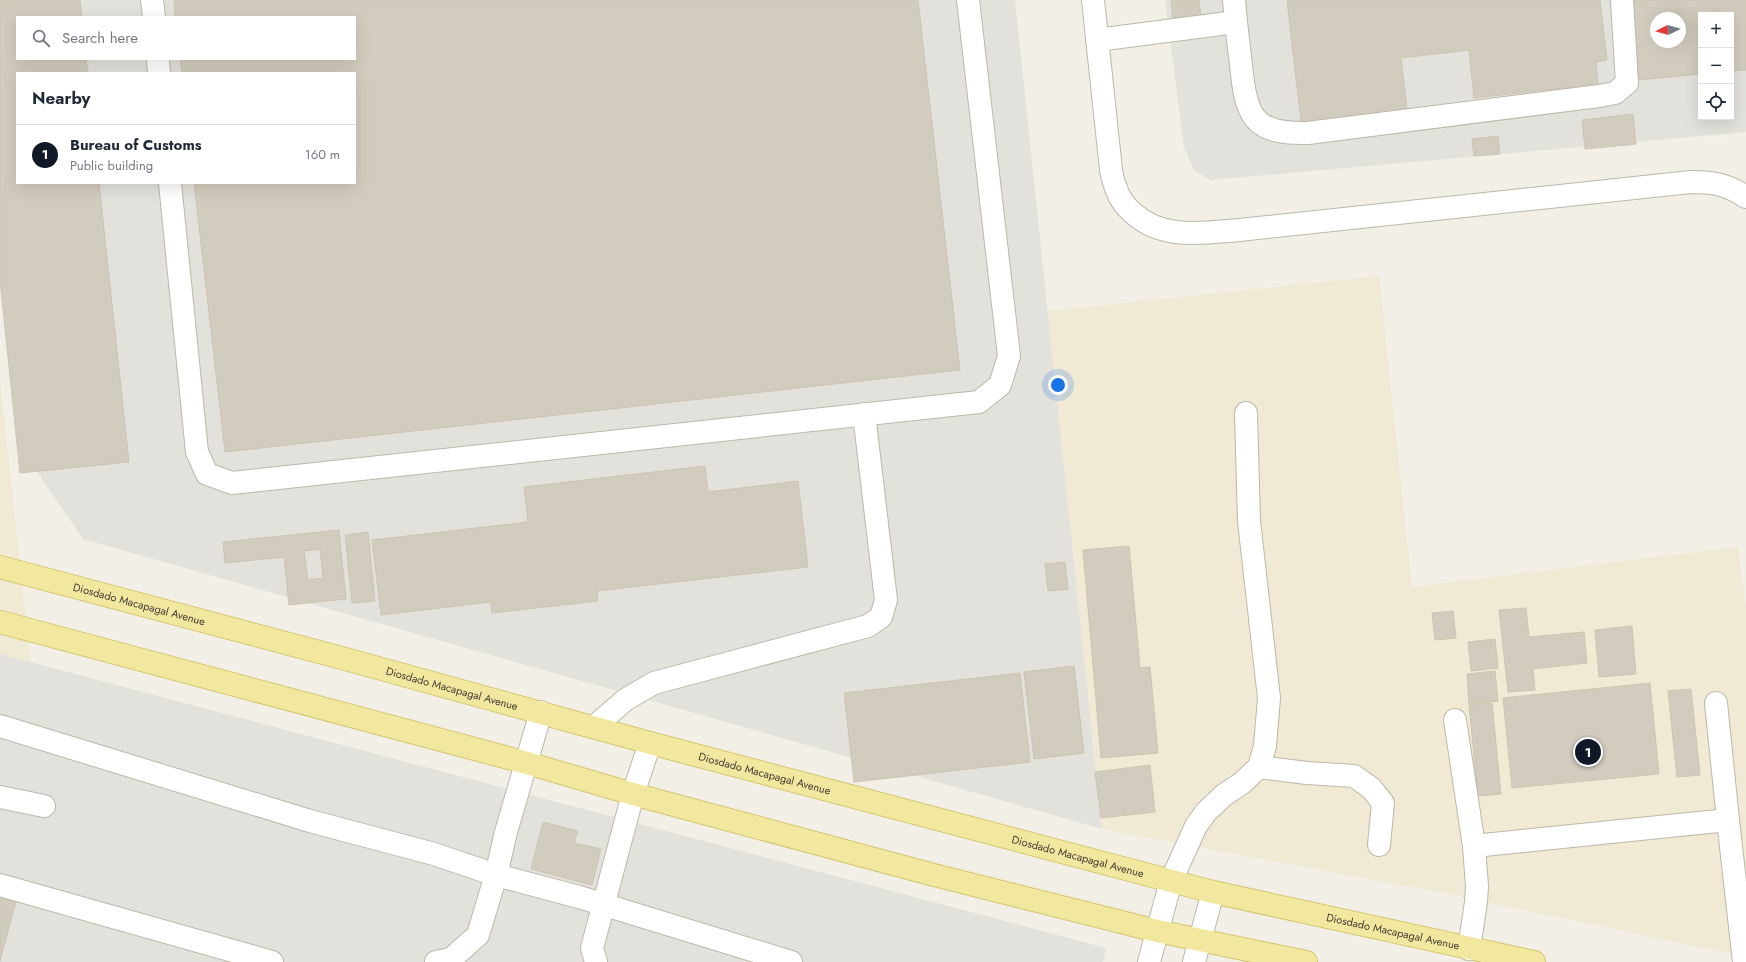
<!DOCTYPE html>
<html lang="en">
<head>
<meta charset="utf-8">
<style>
	:root { --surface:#fff; --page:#f2f2f3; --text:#1f2937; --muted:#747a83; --line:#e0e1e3; --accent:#111827 }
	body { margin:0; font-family:Jost,sans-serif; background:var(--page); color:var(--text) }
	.controls { position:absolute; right:12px; top:12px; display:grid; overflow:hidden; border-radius:0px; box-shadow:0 4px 16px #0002 }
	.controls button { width:36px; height:36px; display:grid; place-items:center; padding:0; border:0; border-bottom:1px solid var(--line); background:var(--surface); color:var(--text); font:20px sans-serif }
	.compass { position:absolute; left:1650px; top:12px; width:36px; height:36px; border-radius:50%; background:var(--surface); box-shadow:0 4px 16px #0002; rotate:264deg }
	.you { position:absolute; left:1058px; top:385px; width:14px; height:14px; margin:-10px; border:3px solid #fff; border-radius:50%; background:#1a73e8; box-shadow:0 0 0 6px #1a73e833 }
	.badge { display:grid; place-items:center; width:26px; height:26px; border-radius:50%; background:var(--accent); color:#fff; font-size:13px; font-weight:700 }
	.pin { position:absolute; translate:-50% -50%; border:2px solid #fff; box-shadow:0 1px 4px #0006 }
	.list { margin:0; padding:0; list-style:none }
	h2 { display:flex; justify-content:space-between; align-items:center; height:52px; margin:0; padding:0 16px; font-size:17px }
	h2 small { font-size:13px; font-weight:400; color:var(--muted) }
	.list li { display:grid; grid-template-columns:26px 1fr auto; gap:12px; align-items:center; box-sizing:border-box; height:60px; padding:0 16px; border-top:1px solid var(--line) }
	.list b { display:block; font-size:15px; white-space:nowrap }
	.list p { margin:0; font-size:13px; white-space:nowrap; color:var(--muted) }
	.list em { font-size:13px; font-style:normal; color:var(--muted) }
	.icon { flex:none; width:22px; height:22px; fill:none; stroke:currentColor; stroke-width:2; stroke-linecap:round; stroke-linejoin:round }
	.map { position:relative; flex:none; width:1746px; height:962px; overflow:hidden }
	.search { position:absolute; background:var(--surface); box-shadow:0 4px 16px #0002; left:16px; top:16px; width:340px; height:44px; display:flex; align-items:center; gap:10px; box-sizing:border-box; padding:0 14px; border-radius:0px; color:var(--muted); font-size:15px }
	.panel { position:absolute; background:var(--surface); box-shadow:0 4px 16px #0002; left:16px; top:72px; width:340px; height:112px; border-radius:0px }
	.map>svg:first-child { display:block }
	.commercial { fill:#f0e9d3 }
	.industrial { fill:#e3e1db; fill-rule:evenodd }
	.parking { fill:#e2e1dd }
	.building { fill:#d1ccbd; stroke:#cbc5b1; fill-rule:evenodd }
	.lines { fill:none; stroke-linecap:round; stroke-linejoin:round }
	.minor-casing { stroke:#bbb8aa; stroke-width:24 }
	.major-casing { stroke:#d4c670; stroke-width:24 }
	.minor { stroke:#fff; stroke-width:22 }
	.major { stroke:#f2e79e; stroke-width:22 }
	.labels { text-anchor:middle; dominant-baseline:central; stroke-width:4; stroke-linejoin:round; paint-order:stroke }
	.street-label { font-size:11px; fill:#434036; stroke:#fff }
</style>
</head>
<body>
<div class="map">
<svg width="1746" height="962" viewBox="0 0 1746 962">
	<rect width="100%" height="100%" fill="#f1efe6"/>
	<!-- commercial -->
	<g class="commercial">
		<path d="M 1379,276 L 1412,587 L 1738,547 L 1746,611 L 1746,957 L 1444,893 L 1102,829 L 1048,311 Z"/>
		<path d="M 0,381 L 31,663 L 0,654 Z"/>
	</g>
	<!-- industrial -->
	<g class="industrial">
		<path d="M 0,0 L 1015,0 L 1102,829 L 83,539 L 33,466 ZM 17,17 L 355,17 L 355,59 L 17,59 ZM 17,73 L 355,73 L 355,183 L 17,183 Z"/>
		<path d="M 1165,0 L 1746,0 L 1746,132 L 1210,180 L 1194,170 L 1184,148 ZM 1701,15 L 1731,15 L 1731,117 L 1701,117 ZM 1656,18 L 1680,18 L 1680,42 L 1656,42 Z"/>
		<path d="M 0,654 L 1106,948 L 1103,962 L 0,962 Z"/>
	</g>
	<!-- parking -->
	<g class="parking">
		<path d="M 0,746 L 94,772 L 74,847 L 0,827 Z"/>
		<path d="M 635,930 L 748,962 L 626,962 Z"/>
	</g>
	<!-- building -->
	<g class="building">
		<path d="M 0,0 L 80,0 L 82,17 L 17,17 L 17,59 L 86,59 L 88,73 L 17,73 L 17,183 L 99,183 L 129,462 L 20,473 L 0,280 Z"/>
		<path d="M 174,0 L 918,0 L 960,370 L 225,452 L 194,183 L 355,183 L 355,73 L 182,73 L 180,59 L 355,59 L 355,17 L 175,17 Z"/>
		<path d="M 1171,0 L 1199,0 L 1201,18 L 1173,21 Z"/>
		<path d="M 1287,0 L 1600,0 L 1607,60 L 1596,62 L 1598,84 L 1474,98 L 1469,50 L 1401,58 L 1407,110 L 1301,122 Z"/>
		<path d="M 1631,0 L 1746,0 L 1746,70 L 1731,71 L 1731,15 L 1701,15 L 1701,74 L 1639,80 ZM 1656,18 L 1680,18 L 1680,42 L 1656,42 Z"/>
		<path d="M 1633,114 L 1636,144 L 1585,149 L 1582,120 Z"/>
		<path d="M 1498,136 L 1500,154 L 1474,156 L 1472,139 Z"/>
		<path d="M 705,466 L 708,492 L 798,481 L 808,567 L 597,591 L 598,601 L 492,613 L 491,602 L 381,615 L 372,540 L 528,522 L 524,487 Z"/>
		<path d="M 339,530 L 346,599 L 289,605 L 284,557 L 225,563 L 223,542 ZM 320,549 L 323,578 L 308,580 L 304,551 Z"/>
		<path d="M 368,532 L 375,601 L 352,603 L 345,535 Z"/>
		<path d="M 1129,546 L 1140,668 L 1150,667 L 1158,753 L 1101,758 L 1083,550 Z"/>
		<path d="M 1065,562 L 1068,589 L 1048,591 L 1045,564 Z"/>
		<path d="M 1526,608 L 1529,637 L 1584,632 L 1587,663 L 1533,669 L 1535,690 L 1508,692 L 1499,610 Z"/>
		<path d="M 1453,611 L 1456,638 L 1435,640 L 1432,613 Z"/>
		<path d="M 1632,626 L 1636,674 L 1599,677 L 1595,630 Z"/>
		<path d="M 1495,639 L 1498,668 L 1471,671 L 1468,642 Z"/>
		<path d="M 1074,666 L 1084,753 L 1034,759 L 1024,672 Z"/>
		<path d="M 1495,671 L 1498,701 L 1469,704 L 1467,674 Z"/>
		<path d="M 1020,673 L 1030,762 L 854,782 L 844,693 Z"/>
		<path d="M 1650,683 L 1659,774 L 1512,788 L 1503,698 Z"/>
		<path d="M 1691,689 L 1700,775 L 1677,777 L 1668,691 Z"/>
		<path d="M 1492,703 L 1501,794 L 1478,796 L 1469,705 Z"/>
		<path d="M 1150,765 L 1155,812 L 1101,818 L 1095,772 Z"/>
		<path d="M 543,822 L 578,831 L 574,843 L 601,849 L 592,885 L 531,869 Z"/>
		<path d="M 0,893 L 17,898 L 0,961 Z"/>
	</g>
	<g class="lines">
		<!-- minor casing -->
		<g class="minor-casing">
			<g id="minor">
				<path d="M 152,0 L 154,17"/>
				<path d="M 1093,0 L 1111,170 C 1112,177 1114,184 1117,191 C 1120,199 1126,207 1133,213 C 1162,240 1202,233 1239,230 L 1691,182 C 1714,182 1726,184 1746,197"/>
				<path d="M 1236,22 C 1238,39 1240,56 1242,74 C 1247,121 1258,134 1308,133 L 1599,96 L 1615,93 L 1627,83 L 1622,0"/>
				<path d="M 1097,40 L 1236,22 L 1234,0"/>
				<path d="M 158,59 L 159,73"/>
				<path d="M 170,183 L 197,452 L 207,474 L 232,483 L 979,402 L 1000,385 L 1009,356 L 968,0"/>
				<path d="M 1455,720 L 1474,846 L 1477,886 L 1476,902 L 1469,949"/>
				<path d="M 0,726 L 310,821 L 434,854 L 496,875 L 579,897 L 791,962"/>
				<path d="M 594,727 L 625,700 L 654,683 L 868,626 L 881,617 L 886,600 L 864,414"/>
				<path d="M 1259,767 L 1307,773 L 1354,776 L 1371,788 L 1383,803 L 1379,845"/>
				<path d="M 0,797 L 44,806"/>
				<path d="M 1728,820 L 1744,962"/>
				<path d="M 1474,846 L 1728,820 L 1716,703"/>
				<path d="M 0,885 L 272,962"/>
				<path d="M 436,962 L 451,959 L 478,935 L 496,875 L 506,832 L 541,712"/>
				<path d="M 596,962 L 592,948 L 633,794 L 650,743"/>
				<path d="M 1149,962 L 1171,881 L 1196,826 L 1206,812 L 1224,795 L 1242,783 L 1259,767 L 1265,746 L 1269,698 L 1249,521 L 1246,413"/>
				<path d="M 1194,962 L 1213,892"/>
			</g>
		</g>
		<!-- major casing -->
		<g class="major-casing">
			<g id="major">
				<path id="s1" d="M 0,567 L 338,657 L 650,743 L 1213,892 L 1534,962"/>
				<path d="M 0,622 L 527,763 L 633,794 L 934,875 L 1157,931 L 1306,962"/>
			</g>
		</g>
		<!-- minor -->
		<use href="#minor" class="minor"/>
		<!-- major -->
		<use href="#major" class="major"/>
	</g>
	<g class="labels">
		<!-- street labels -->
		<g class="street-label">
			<text stroke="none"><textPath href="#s1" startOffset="144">Diosdado Macapagal Avenue</textPath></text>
			<text stroke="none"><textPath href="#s1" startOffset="468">Diosdado Macapagal Avenue</textPath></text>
			<text stroke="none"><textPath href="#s1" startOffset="792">Diosdado Macapagal Avenue</textPath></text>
			<text stroke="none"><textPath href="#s1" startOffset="1116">Diosdado Macapagal Avenue</textPath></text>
			<text stroke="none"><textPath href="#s1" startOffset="1440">Diosdado Macapagal Avenue</textPath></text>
		</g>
	</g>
</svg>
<div class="controls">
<button>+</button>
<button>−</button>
<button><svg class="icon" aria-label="locate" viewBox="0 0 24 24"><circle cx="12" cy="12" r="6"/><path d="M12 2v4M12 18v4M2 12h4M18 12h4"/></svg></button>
</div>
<svg class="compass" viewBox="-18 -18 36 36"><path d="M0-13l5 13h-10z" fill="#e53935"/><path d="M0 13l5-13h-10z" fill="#747a83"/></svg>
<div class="you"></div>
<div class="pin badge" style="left:1588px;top:752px">1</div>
<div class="search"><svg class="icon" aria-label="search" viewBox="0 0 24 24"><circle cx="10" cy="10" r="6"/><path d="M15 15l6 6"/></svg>Search here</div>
<section class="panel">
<h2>Nearby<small></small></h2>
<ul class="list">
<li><span class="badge">1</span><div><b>Bureau of Customs</b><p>Public building</p></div><em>160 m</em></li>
</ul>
</section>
</div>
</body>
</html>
